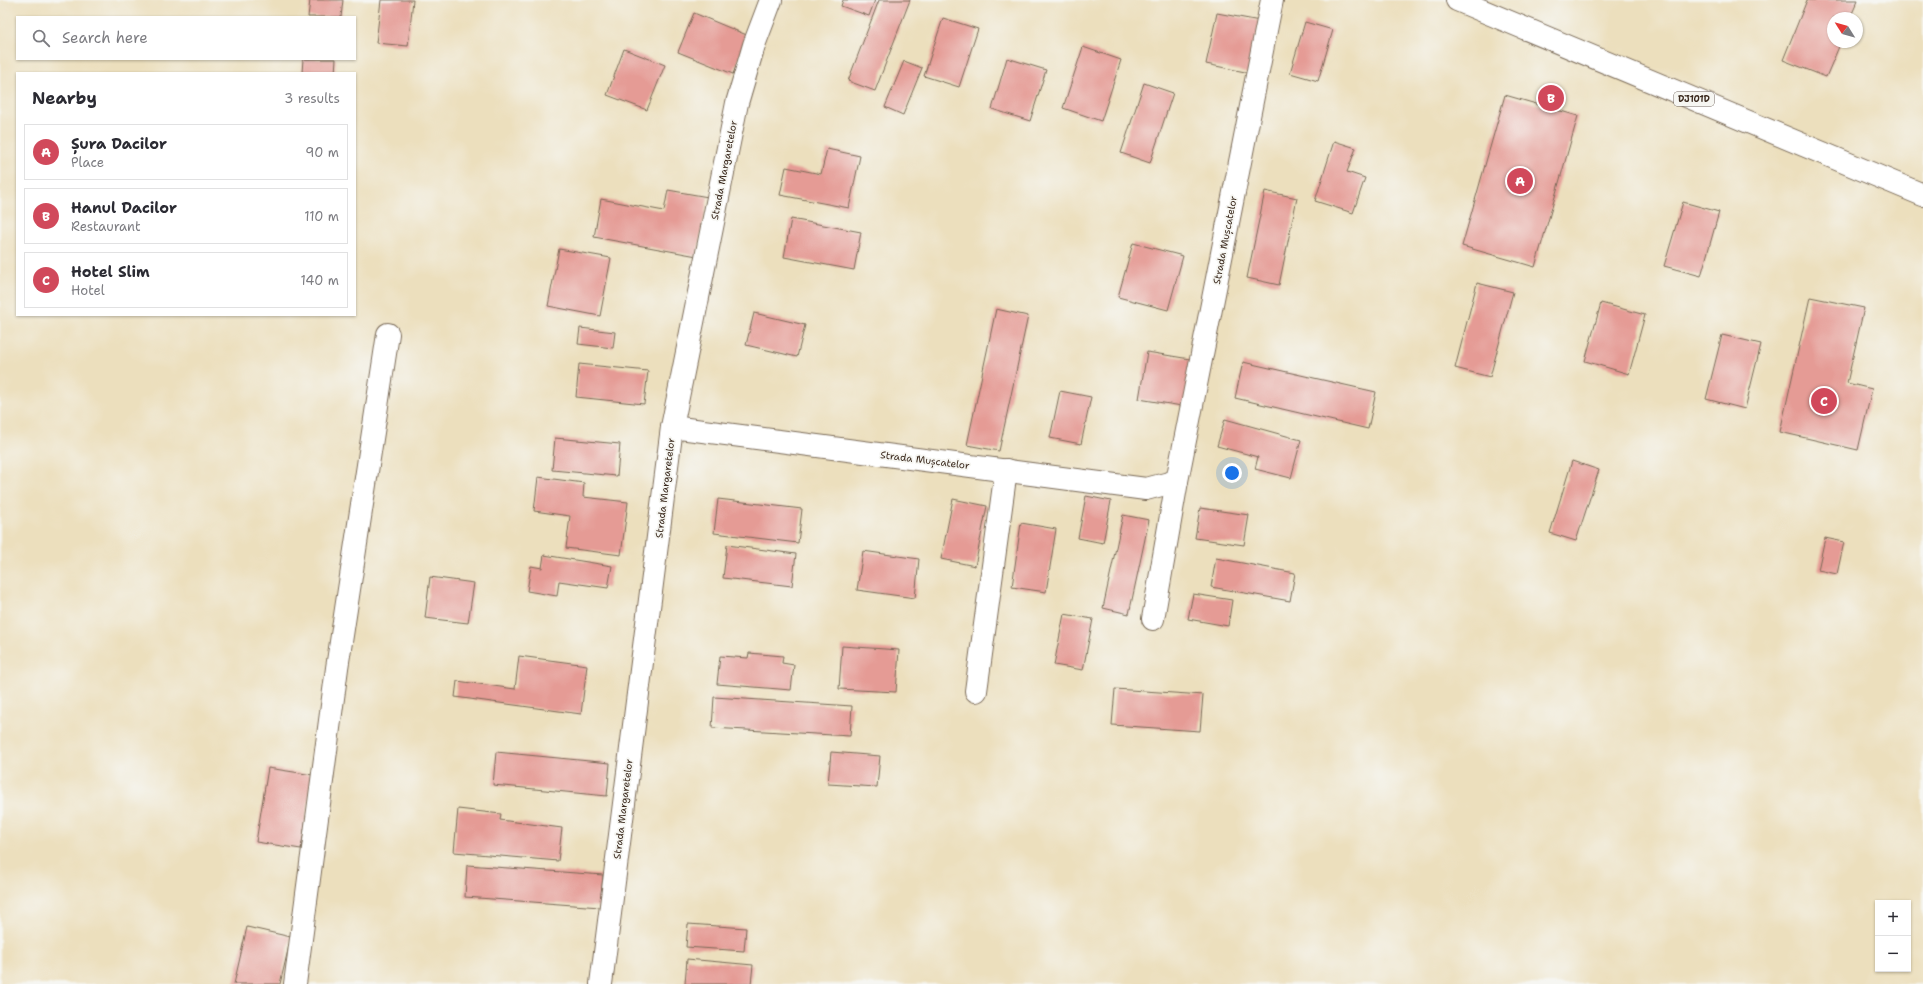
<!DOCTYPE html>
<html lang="en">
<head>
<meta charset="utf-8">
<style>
	:root { --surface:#fff; --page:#f7f7f7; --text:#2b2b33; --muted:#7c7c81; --line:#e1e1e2; --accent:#d1495b }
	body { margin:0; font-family:"Shantell Sans",sans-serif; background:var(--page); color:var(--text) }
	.controls { position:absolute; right:12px; bottom:12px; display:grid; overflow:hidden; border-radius:0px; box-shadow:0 1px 3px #0004 }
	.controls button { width:36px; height:36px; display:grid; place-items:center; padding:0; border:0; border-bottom:1px solid var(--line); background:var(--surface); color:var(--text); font:20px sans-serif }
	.compass { position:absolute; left:1827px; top:12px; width:36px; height:36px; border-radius:50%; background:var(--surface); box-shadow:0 1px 3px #0004; rotate:307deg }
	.you { position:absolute; left:1232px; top:473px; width:14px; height:14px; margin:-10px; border:3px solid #fff; border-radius:50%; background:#1a73e8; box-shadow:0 0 0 6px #1a73e833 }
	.badge { display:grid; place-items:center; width:26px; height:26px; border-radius:50%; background:var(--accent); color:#fff; font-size:13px; font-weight:700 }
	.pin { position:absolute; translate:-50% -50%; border:2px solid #fff; box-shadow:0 1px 4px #0006 }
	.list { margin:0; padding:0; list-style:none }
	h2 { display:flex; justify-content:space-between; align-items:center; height:52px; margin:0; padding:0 16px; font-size:17px }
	h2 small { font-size:13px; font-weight:400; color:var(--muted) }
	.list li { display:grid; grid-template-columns:26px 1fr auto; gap:12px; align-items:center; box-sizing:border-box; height:56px; margin:0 8px 8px; padding:0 8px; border:1px solid var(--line); border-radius:0px }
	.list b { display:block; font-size:15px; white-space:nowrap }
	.list p { margin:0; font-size:13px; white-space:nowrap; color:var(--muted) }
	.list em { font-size:13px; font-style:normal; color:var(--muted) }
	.icon { flex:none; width:22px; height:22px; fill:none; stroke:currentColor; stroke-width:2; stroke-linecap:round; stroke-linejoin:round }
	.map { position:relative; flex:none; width:1923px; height:984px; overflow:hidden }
	.search { position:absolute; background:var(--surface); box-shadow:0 1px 3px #0004; left:16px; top:16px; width:340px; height:44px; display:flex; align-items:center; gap:10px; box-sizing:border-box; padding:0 14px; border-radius:0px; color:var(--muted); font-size:15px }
	.panel { position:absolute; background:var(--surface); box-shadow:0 1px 3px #0004; left:16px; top:72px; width:340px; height:244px; border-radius:0px }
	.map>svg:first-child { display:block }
	.building { fill:#e59b95 }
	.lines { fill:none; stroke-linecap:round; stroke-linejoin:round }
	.street-casing { stroke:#796956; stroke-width:24 }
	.primary-casing { stroke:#796956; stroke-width:24 }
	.street { stroke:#fff; stroke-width:22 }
	.primary { stroke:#fff; stroke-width:22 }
	.labels { text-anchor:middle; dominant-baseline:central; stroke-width:3.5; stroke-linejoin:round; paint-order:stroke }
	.shield { fill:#f6f6f2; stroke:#73675e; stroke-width:1 }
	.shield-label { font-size:9px; font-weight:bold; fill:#3b2a1e }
	.street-label { font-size:10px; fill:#3b2a1e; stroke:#f6f6f2 }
</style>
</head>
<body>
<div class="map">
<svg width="1923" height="984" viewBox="0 0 1923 984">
	<rect width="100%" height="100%" fill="#f6f6f2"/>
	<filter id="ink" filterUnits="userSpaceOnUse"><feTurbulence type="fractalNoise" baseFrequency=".025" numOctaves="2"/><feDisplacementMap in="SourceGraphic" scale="8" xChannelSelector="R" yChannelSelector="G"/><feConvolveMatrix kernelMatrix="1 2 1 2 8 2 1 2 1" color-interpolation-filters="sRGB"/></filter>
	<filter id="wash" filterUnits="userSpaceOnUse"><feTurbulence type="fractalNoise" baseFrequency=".012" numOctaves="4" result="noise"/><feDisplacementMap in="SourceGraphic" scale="16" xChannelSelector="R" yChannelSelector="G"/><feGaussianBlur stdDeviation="0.9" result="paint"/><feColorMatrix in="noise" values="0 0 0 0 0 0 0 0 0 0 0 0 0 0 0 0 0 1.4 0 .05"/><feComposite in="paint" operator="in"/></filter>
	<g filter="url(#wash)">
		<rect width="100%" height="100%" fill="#ecdfbd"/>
		<g id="blocks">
			<!-- building -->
			<g class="building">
				<path d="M 310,0 L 343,0 L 341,17 L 308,17 Z"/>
				<path d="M 381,0 L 413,0 L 408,46 L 376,43 Z"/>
				<path d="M 843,0 L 875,0 L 869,16 L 841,6 Z"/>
				<path d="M 879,0 L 910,0 L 875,91 L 848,81 Z"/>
				<path d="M 1807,0 L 1858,0 L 1850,18 L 1833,18 L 1833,42 L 1841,42 L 1826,77 L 1783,60 Z"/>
				<path d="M 694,13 L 749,36 L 733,74 L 678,52 Z"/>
				<path d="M 1217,13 L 1260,21 L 1250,73 L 1206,64 Z"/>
				<path d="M 943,18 L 978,29 L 959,87 L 924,76 Z"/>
				<path d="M 1305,22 L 1333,30 L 1318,81 L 1290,73 Z"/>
				<path d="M 1083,47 L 1121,60 L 1101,121 L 1063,108 Z"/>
				<path d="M 624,49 L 665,65 L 647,110 L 607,95 Z"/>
				<path d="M 1007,58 L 1046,70 L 1030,121 L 992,109 Z"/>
				<path d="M 303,59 L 336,59 L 335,73 L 302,73 Z"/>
				<path d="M 904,61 L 922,68 L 903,115 L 885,107 Z"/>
				<path d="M 1144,83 L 1173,93 L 1150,163 L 1121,153 Z"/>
				<path d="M 1505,95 L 1578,116 L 1535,267 L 1462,246 Z"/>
				<path d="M 1334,141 L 1356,148 L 1347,172 L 1365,178 L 1353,213 L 1315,201 Z"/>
				<path d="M 827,149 L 860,156 L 849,208 L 780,195 L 786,167 L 821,174 Z"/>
				<path d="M 668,190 L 708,197 L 697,256 L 594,237 L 601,199 L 664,211 Z"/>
				<path d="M 1265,191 L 1297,198 L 1279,285 L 1247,278 Z"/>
				<path d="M 1683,202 L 1719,212 L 1701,276 L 1664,266 Z"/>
				<path d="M 791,219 L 861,232 L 854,270 L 784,257 Z"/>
				<path d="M 1133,243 L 1183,256 L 1168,310 L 1118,297 Z"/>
				<path d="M 559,249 L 611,258 L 600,316 L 548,306 Z"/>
				<path d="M 1477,283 L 1513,292 L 1490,377 L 1455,368 Z"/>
				<path d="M 1810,297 L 1864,308 L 1847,383 L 1872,389 L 1858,450 L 1780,432 Z"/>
				<path d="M 1601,303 L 1645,315 L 1629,374 L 1585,361 Z"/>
				<path d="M 996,309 L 1028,316 L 999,451 L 967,445 Z"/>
				<path d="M 754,313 L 805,325 L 797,357 L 746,345 Z"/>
				<path d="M 580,328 L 615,332 L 613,348 L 578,344 Z"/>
				<path d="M 1722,335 L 1761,344 L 1745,409 L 1706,399 Z"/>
				<path d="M 1147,352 L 1196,360 L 1188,407 L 1139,399 Z"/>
				<path d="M 1243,362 L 1376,392 L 1368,429 L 1235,398 Z"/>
				<path d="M 579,364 L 648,371 L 644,404 L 576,397 Z"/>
				<path d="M 1060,391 L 1091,397 L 1081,444 L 1050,438 Z"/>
				<path d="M 1225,419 L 1301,440 L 1291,478 L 1255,469 L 1258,457 L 1217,446 Z"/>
				<path d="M 555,438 L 620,444 L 617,476 L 552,470 Z"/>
				<path d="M 1572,461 L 1599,470 L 1576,541 L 1550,533 Z"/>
				<path d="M 538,477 L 584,483 L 583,497 L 628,502 L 621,555 L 566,548 L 570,516 L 534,511 Z"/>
				<path d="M 1086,496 L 1111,501 L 1103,543 L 1078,538 Z"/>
				<path d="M 718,499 L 802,509 L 798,543 L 714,533 Z"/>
				<path d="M 953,499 L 987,506 L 975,566 L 941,559 Z"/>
				<path d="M 1200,508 L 1249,515 L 1244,545 L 1195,538 Z"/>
				<path d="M 1123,515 L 1149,520 L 1129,614 L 1103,608 Z"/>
				<path d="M 1021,523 L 1056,529 L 1046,592 L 1012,587 Z"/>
				<path d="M 1825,538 L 1844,542 L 1837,574 L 1818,570 Z"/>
				<path d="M 727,545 L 796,554 L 792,586 L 723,578 Z"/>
				<path d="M 863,551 L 919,559 L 915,598 L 857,590 Z"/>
				<path d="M 544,555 L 612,566 L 608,588 L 559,581 L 557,596 L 527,591 L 531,566 L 542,568 Z"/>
				<path d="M 1216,558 L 1295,573 L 1290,601 L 1211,587 Z"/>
				<path d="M 430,577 L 474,583 L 468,623 L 425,618 Z"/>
				<path d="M 1193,594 L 1232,600 L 1228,626 L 1188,619 Z"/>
				<path d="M 1064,614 L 1093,619 L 1083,670 L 1054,665 Z"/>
				<path d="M 842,646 L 899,650 L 896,692 L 839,689 Z"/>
				<path d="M 749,653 L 783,656 L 782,663 L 794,665 L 791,690 L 717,684 L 720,656 L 748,658 Z"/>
				<path d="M 519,656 L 587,665 L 581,714 L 455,697 L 457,681 L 515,689 Z"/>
				<path d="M 1115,689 L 1203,695 L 1200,731 L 1112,725 Z"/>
				<path d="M 714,697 L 852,706 L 850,736 L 712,728 Z"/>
				<path d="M 496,752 L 610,763 L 607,796 L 493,785 Z"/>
				<path d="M 831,752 L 880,756 L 877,787 L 828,784 Z"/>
				<path d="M 268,768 L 313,775 L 301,849 L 256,842 Z"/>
				<path d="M 458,809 L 501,814 L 500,820 L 562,828 L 558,861 L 454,852 Z"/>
				<path d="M 467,865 L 603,875 L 600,907 L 465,897 Z"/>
				<path d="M 688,924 L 746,928 L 744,951 L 686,947 Z"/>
				<path d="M 247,927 L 291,937 L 280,984 L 234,984 Z"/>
				<path d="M 687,959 L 753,965 L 751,984 L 685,984 Z"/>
			</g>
		</g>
	</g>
	<g filter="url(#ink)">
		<use href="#blocks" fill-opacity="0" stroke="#796956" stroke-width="1"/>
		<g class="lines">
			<!-- street casing -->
			<g class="street-casing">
				<g id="street">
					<path d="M 672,427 L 1146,489 L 1177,481"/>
					<path d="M 1153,619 L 1177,481 L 1272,0"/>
					<path d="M 976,691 L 1006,470"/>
					<path d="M 295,984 L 337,668 L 388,334"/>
					<path d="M 601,984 L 672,427 L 737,103 L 754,45 L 771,0"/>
				</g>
			</g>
			<!-- primary casing -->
			<g class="primary-casing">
				<path id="primary" d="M 1457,0 L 1923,195"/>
			</g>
			<!-- street -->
			<use href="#street" class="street"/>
			<!-- primary -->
			<use href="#primary" class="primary"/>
		</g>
	</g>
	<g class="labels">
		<!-- shield labels -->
		<rect class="shield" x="1674" y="92" width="40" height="14" rx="3"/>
		<g class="shield-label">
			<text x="1694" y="99">DJ101D</text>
		</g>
		<!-- street labels -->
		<g class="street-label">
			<text transform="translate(724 170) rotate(-79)">Strada Margaretelor</text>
			<text transform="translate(1225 240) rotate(-79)">Strada Mușcatelor</text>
			<text transform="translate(925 460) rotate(7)">Strada Mușcatelor</text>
			<text transform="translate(665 488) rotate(-83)">Strada Margaretelor</text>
			<text transform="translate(623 809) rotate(-83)">Strada Margaretelor</text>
		</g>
	</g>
</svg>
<div class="controls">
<button>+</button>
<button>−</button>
</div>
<svg class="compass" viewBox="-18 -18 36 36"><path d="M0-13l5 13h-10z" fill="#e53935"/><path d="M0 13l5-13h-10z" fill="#7c7c81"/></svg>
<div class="you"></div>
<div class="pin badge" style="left:1520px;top:181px">A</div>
<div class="pin badge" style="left:1551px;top:98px">B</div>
<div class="pin badge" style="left:1824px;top:401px">C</div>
<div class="search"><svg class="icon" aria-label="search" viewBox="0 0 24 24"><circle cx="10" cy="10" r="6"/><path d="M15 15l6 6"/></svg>Search here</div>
<section class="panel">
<h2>Nearby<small>3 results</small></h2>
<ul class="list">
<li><span class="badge">A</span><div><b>Șura Dacilor</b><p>Place</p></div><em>90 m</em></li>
<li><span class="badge">B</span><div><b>Hanul Dacilor</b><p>Restaurant</p></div><em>110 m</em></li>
<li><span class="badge">C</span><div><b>Hotel Slim</b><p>Hotel</p></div><em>140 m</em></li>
</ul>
</section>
</div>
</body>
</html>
